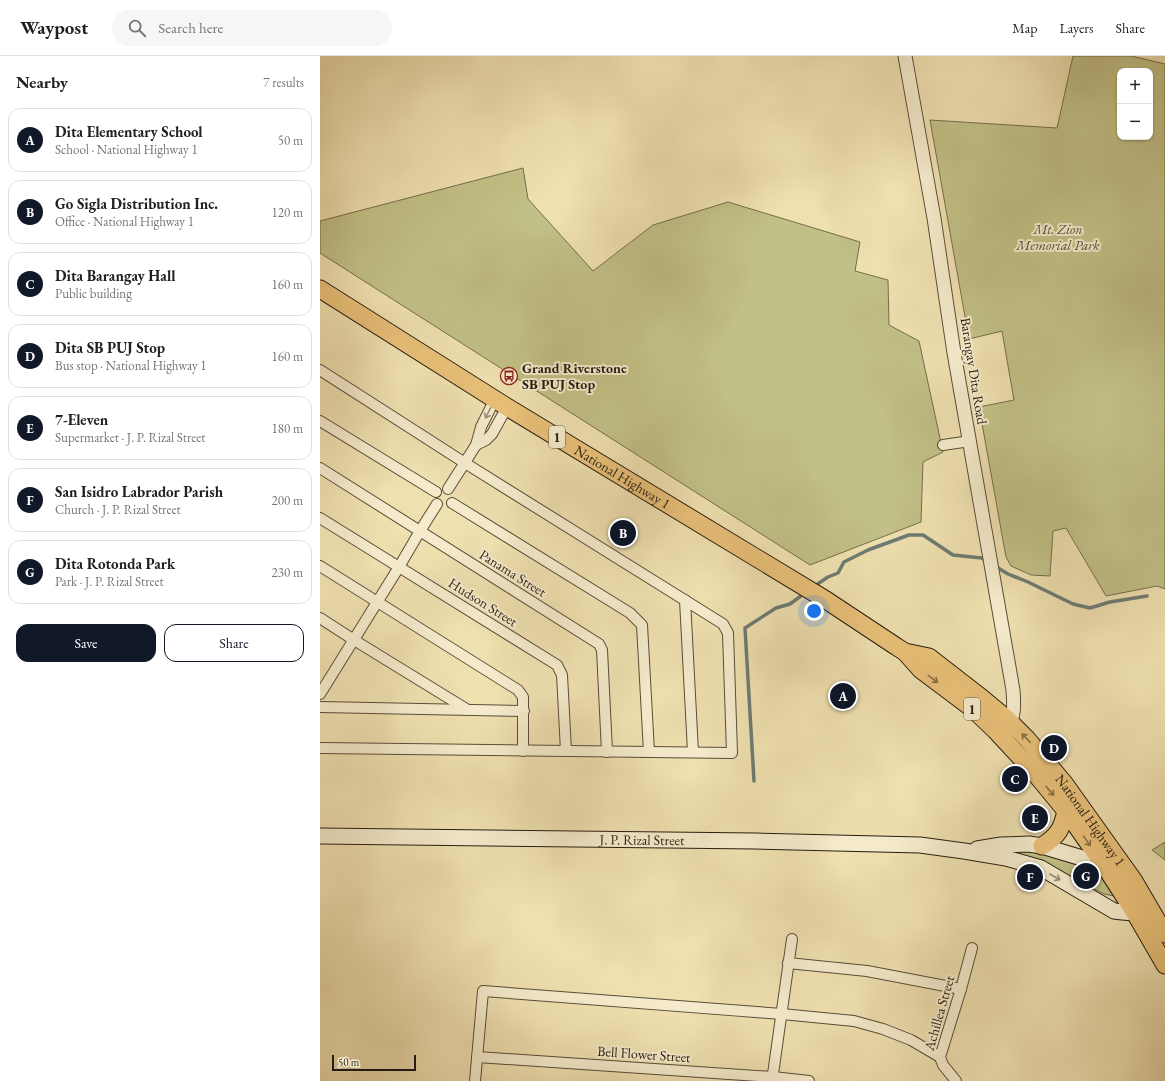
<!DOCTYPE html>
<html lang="en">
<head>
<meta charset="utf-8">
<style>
	:root { --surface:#fff; --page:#f6f6f6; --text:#202124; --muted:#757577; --line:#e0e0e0; --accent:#111827 }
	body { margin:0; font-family:"EB Garamond",serif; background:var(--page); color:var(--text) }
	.controls { position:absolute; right:12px; top:12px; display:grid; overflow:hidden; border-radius:8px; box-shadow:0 1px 3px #0004 }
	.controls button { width:36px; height:36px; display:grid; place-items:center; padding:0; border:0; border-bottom:1px solid var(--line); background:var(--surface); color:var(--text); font:20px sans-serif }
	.scale { position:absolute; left:12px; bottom:10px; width:84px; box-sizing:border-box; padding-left:4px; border:2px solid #261c11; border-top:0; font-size:11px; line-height:14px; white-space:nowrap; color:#261c11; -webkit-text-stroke:3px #f5ebcc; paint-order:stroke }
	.you { position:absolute; left:494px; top:555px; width:14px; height:14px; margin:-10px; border:3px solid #fff; border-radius:50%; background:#1a73e8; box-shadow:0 0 0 6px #1a73e833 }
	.badge { display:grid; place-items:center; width:26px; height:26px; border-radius:50%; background:var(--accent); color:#fff; font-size:13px; font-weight:700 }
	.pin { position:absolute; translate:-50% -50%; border:2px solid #fff; box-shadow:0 1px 4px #0006 }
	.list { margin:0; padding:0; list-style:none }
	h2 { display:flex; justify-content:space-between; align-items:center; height:52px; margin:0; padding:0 16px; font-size:17px }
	h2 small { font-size:13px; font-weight:400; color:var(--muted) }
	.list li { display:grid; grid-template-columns:26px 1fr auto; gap:12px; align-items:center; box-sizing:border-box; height:64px; margin:0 8px 8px; padding:0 8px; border:1px solid var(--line); border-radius:12px }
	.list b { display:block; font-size:15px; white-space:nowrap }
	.list p { margin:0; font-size:13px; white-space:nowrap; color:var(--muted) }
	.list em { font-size:13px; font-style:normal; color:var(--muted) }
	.actions { display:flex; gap:8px; padding:12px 16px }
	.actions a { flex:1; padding:9px 0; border:1px solid var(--accent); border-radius:12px; text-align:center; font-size:14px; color:var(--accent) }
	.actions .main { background:var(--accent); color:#fff }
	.icon { flex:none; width:22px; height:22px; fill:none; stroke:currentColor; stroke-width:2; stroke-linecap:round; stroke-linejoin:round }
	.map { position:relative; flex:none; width:845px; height:1025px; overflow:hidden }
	header { display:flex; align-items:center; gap:24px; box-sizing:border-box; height:56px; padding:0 20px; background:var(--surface); border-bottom:1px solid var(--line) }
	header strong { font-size:19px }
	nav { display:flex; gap:22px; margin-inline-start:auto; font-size:14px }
	.search { width:280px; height:36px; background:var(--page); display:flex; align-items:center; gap:10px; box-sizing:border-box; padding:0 14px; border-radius:22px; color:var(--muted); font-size:15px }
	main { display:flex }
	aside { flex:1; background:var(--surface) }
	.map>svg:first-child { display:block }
	.green { fill:#c1c086; stroke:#746e4c; fill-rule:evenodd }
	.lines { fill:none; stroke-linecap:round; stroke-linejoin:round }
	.stream { stroke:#6d7b73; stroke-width:3.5 }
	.minor-casing { stroke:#584d39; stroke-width:12 }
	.tertiary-casing { stroke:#584d39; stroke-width:15 }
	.secondary-casing { stroke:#261c11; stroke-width:17 }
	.trunk-casing { stroke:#261c11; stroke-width:19 }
	.minor { stroke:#f5ebcc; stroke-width:10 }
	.tertiary { stroke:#f5ebcc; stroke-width:13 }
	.secondary { stroke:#f5ebcc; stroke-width:15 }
	.trunk { stroke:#e8c078; stroke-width:17 }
	.oneway { stroke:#988e78 }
	.oneway2 { stroke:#876e44 }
	.labels { text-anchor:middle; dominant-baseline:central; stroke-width:4; stroke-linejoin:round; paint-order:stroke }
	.shield { fill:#f5ebcc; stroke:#645a49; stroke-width:1 }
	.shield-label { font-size:13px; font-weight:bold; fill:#261c11 }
	.park-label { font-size:14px; font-style:italic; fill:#544d34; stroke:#f5ebcc }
	.poi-label { font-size:14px; font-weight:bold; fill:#261c11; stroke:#f5ebcc; text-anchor:start }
	.street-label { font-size:14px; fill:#261c11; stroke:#f5ebcc }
</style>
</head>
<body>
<header>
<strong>Waypost</strong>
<div class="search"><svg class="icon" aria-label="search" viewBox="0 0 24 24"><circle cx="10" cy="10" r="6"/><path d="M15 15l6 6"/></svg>Search here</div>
<nav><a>Map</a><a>Layers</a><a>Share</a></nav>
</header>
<main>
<aside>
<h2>Nearby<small>7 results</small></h2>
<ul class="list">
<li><span class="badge">A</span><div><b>Dita Elementary School</b><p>School · National Highway 1</p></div><em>50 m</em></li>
<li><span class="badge">B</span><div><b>Go Sigla Distribution Inc.</b><p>Office · National Highway 1</p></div><em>120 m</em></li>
<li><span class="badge">C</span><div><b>Dita Barangay Hall</b><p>Public building</p></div><em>160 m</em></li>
<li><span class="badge">D</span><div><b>Dita SB PUJ Stop</b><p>Bus stop · National Highway 1</p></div><em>160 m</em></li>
<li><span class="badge">E</span><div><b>7-Eleven</b><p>Supermarket · J. P. Rizal Street</p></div><em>180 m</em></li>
<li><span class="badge">F</span><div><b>San Isidro Labrador Parish</b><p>Church · J. P. Rizal Street</p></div><em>200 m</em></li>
<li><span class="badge">G</span><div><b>Dita Rotonda Park</b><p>Park · J. P. Rizal Street</p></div><em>230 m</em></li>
</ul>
<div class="actions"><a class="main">Save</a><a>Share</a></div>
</aside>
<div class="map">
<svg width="845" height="1025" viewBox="0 0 845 1025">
	<rect width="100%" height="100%" fill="#efe0b0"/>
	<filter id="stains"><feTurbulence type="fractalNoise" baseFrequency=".005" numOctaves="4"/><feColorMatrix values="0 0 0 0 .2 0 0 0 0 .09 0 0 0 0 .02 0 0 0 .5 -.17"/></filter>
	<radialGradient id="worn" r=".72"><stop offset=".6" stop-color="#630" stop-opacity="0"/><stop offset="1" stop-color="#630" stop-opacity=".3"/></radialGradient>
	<!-- green -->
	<g class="green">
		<path d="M 753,0 L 811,0 L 845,8 L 845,533 L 837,530 L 786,540 L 746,472 L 733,475 L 730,520 L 711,519 L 691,510 L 686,501 L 659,351 L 694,344 L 682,275 L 649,283 L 610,64 L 737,72 ZM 800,15 L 830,15 L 830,81 L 800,81 Z"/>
		<path d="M 203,112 L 208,143 L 273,215 L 333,169 L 408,146 L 540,186 L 535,215 L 568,224 L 569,269 L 599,285 L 623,396 L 603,406 L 601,466 L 490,509 L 0,197 L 0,165 Z"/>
		<path d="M 845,786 L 845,804 L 832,794 Z"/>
		<path d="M 698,790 L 778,813 L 801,845 L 794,840 L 784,838 L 758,824 L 731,812 L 687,798 Z"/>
	</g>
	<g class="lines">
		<!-- stream -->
		<g class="stream">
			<path d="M 675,510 L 688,518 L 708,526 L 753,548 L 770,552 L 790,546 L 827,540"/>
			<path d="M 493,531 L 508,521 L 518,517 L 524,506 L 548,494 L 589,479 L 603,479 L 633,499 L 662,502 L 666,505"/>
			<path d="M 434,725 L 425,572 L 456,552 L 470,548 L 485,537"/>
		</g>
		<!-- minor casing -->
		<g class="minor-casing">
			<g id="minor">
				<path d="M 0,314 L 145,407 L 403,568 L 408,577 L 412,697 L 0,692"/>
				<path d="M 0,365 L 116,436"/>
				<path d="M 156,389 L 166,384 L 172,378 L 187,351"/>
				<path d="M 623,389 L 650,385"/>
				<path d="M 0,412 L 279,588 L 282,594 L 287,696"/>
				<path d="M 128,433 L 156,389 L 161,371 L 175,343"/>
				<path d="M 132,447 L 310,557 L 322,569 L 329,696"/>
				<path d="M 0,462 L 237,609 L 242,619 L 246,695"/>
				<path d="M 0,510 L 198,634 L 203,641 L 203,695"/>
				<path d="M 365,544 L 373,696"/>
				<path d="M 0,562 L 34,584 L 148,654"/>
				<path d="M 0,638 L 79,511 L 100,475 L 117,448"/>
				<path d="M 0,651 L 204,655"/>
				<path d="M 468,907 L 547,915 L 641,933"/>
				<path d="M 157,1001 L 453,1021 L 489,1025"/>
				<path d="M 155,1025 L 163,935 L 462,958 L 534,965 L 563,973 L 591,984 L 620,1001"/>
				<path d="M 452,1025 L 472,883"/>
				<path d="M 636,1025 L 623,1009 L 620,1001 L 641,933 L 652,892"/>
			</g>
		</g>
		<!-- tertiary casing -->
		<g class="tertiary-casing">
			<path id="tertiary" d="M 585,0 L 614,162 L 634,297 L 693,634 C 694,649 695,660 687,673"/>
		</g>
		<!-- secondary casing -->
		<g class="secondary-casing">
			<g id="secondary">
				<path id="s1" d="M 0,780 L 436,785 L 600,789 L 644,795 L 686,802 L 721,812 L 794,855 L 802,856 L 815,857 L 824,852"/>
				<path d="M 657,793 L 681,789 L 709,788 L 722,790 L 762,802 L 790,816"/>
			</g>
		</g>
		<!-- trunk casing -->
		<g class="trunk-casing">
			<g id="trunk">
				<path id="s2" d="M 0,233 L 187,351 L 506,544 L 577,591 L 585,596 L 609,601 L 663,643 L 687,663 L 707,683 L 744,727 L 814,825 L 845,878"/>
				<path d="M 585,596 L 601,614 L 653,653 L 676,675 L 714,716 L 746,755 L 788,815 L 815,857 L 845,909"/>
				<path d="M 722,790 C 738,780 742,773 746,755"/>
			</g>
		</g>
		<!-- minor -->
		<use href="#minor" class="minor"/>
		<!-- tertiary -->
		<use href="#tertiary" class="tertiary"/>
		<!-- secondary -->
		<use href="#secondary" class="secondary"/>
		<!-- trunk -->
		<use href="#trunk" class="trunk"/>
	</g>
	<!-- one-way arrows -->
	<defs><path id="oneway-shaft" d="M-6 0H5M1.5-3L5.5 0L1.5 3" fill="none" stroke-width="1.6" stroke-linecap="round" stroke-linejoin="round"/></defs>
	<g class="oneway">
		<use href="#oneway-shaft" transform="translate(168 357) rotate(117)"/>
		<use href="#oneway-shaft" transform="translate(735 821) rotate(30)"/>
	</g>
	<g class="oneway2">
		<use href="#oneway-shaft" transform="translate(613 623) rotate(37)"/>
		<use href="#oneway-shaft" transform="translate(706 682) rotate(-134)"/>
		<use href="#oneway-shaft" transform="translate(730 735) rotate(50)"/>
		<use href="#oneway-shaft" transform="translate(767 785) rotate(55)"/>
	</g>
	<!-- icons -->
	<defs>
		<g id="bus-ring" transform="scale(0.9)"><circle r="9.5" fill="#f5ebcc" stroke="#8f2418" stroke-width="1.5"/><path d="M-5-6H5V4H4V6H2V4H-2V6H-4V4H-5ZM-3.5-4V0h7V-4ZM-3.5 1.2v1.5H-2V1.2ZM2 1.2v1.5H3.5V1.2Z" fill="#8f2418"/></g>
	</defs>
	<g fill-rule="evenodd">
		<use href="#bus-ring" x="189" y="320"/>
	</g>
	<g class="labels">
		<!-- shield labels -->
		<g class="shield">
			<rect x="229" y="370" width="16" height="22" rx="3"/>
			<rect x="644" y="642" width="16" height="22" rx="3"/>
		</g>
		<g class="shield-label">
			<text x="237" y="381">1</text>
			<text x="652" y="653">1</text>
		</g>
		<!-- park labels -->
		<g class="park-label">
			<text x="738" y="173">Mt. Zion<tspan x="738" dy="16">Memorial Park</tspan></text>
		</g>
		<!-- poi labels -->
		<g class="poi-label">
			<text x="202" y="312">Grand Riverstone<tspan x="202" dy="16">SB PUJ Stop</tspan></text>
		</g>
		<!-- street labels -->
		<g class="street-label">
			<text transform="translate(654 315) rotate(81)">Barangay Dita Road</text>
			<text stroke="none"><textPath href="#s2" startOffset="356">National Highway 1</textPath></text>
			<text transform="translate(193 517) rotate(32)">Panama Street</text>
			<text transform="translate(163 546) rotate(32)">Hudson Street</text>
			<text stroke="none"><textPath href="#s2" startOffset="944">National Highway 1</textPath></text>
			<text stroke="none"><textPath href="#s1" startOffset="322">J. P. Rizal Street</textPath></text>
			<text transform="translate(619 957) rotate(-74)">Achillea Street</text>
			<text transform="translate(324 998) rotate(4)">Bell Flower Street</text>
		</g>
	</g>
	<rect width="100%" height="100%" filter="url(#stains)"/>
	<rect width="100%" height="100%" fill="url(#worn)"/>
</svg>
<div class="controls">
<button>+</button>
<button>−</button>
</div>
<div class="scale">50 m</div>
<div class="you"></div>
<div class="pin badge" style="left:523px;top:640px">A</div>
<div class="pin badge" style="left:303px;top:477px">B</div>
<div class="pin badge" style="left:695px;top:723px">C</div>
<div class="pin badge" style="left:734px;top:692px">D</div>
<div class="pin badge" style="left:715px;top:762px">E</div>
<div class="pin badge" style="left:710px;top:821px">F</div>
<div class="pin badge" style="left:766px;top:820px">G</div>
</div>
</main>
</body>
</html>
